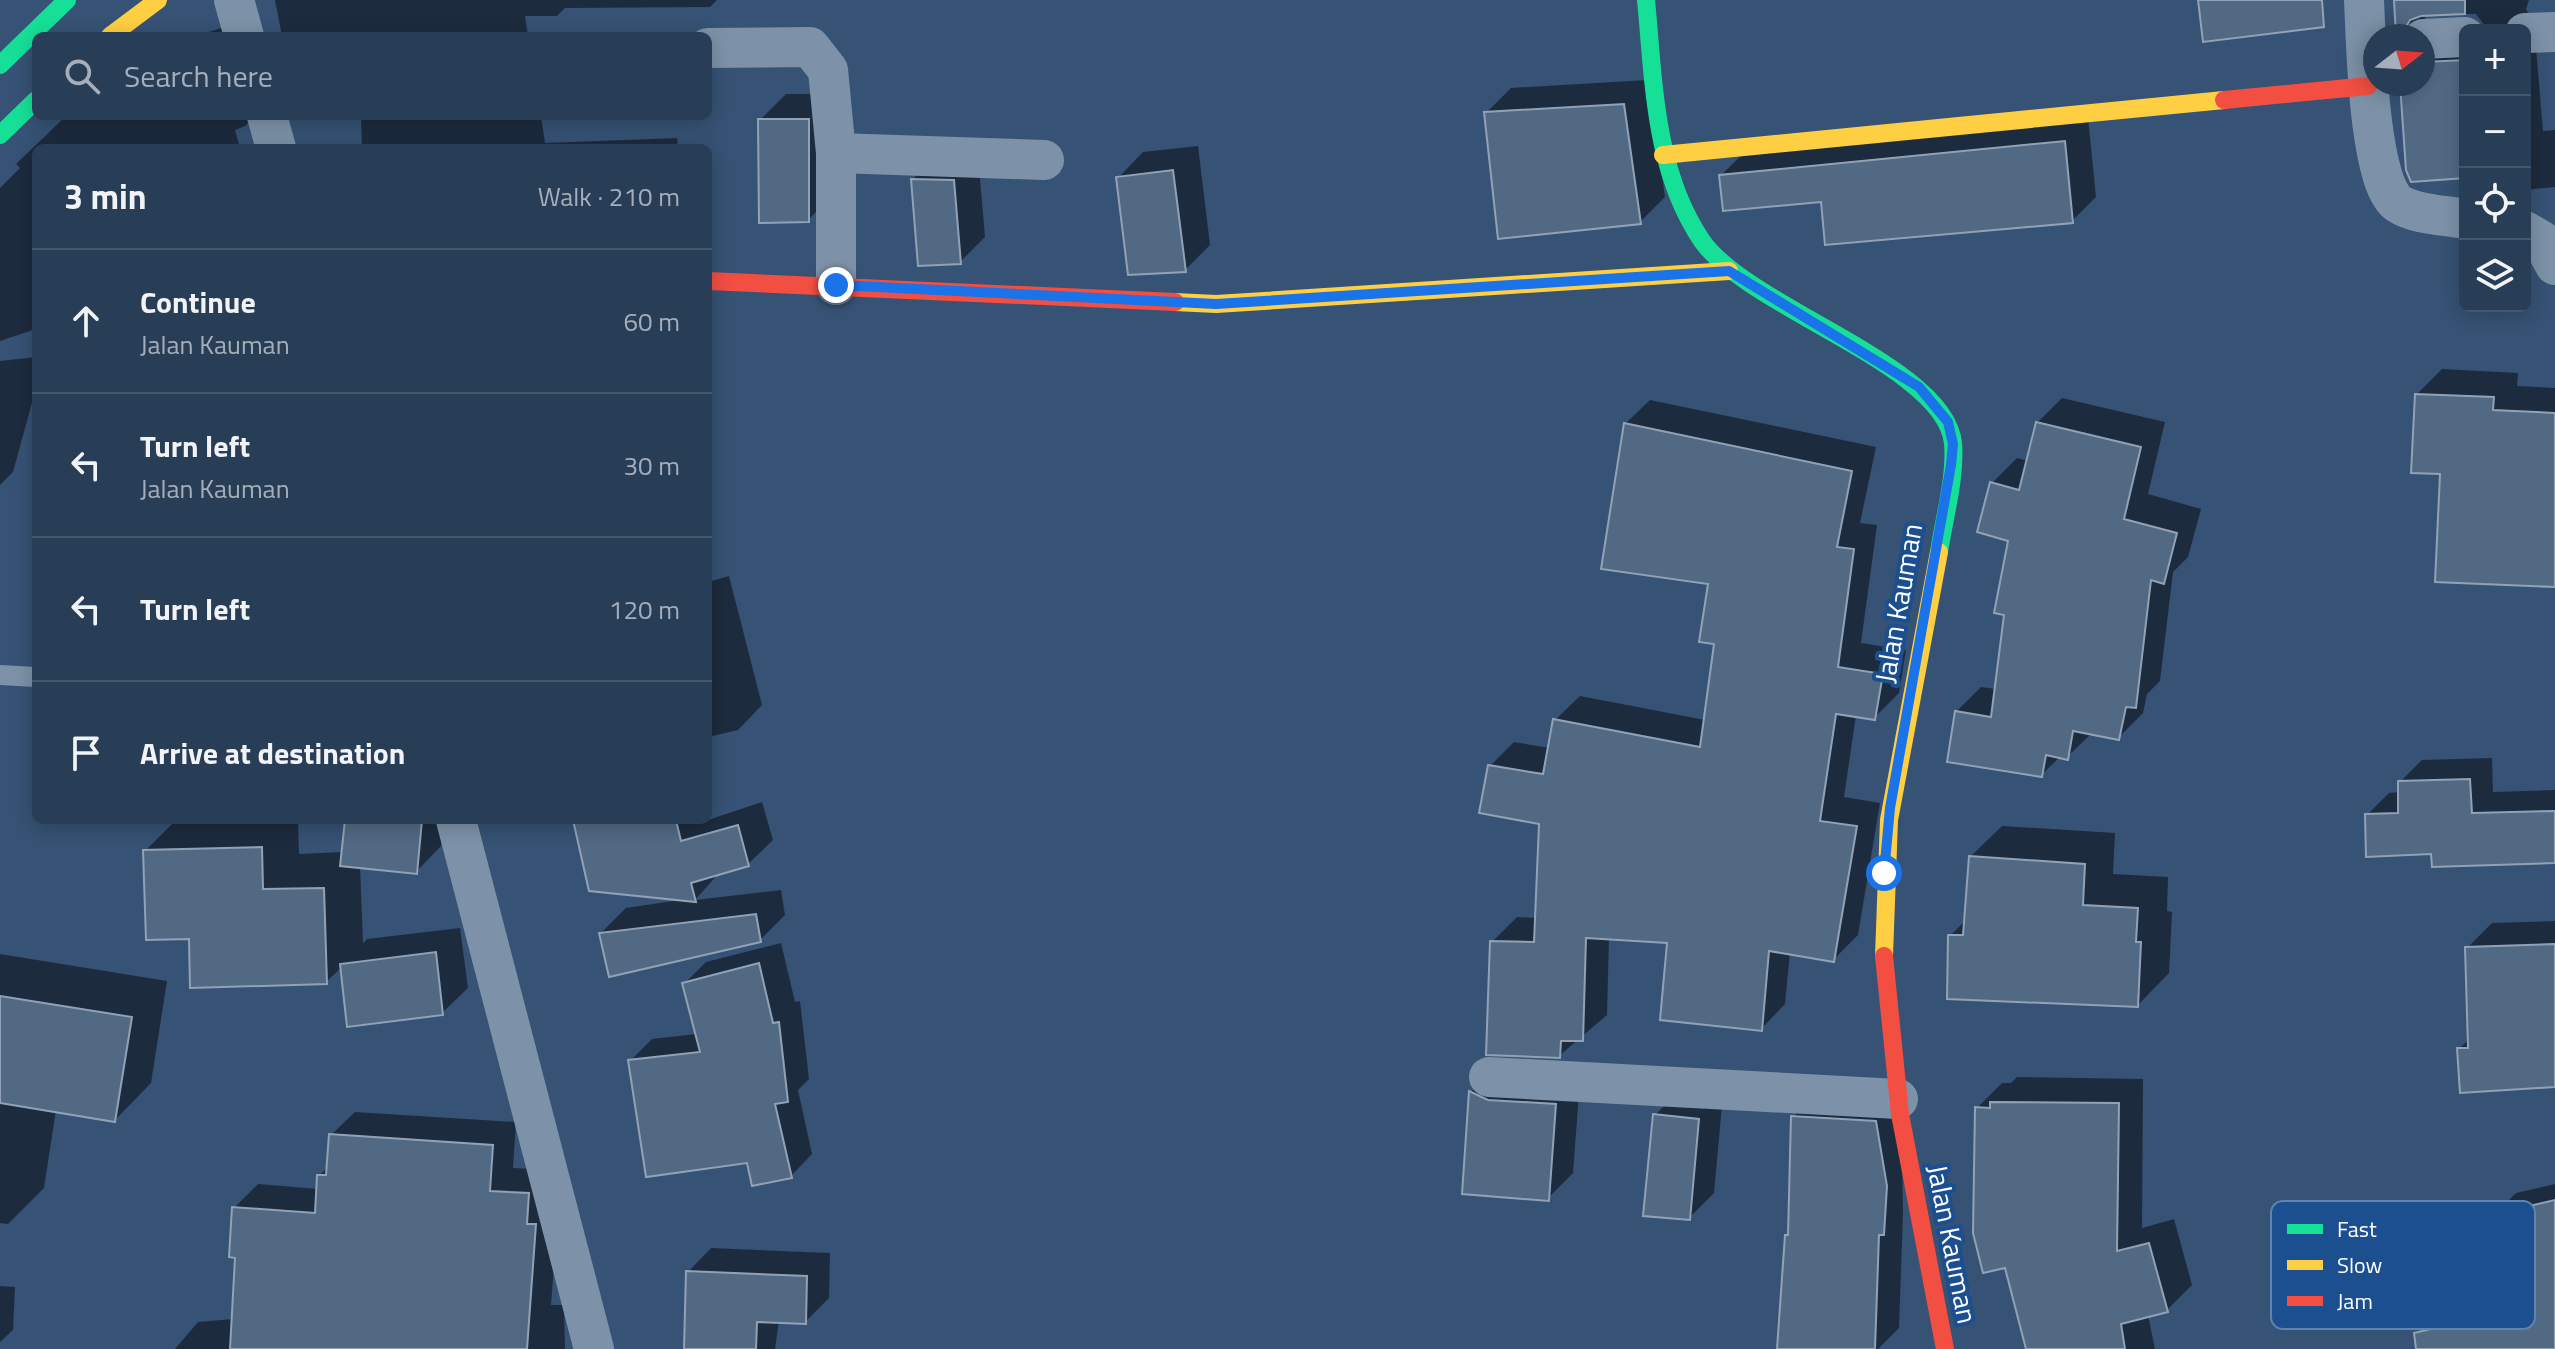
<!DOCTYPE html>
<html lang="en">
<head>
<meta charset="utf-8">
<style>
	:root { --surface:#283e57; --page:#30455d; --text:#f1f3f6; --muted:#a5aeba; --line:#44576d }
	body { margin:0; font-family:"Titillium Web",sans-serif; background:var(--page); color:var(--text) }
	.controls { position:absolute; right:24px; top:24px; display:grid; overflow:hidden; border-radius:12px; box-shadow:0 4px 20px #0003 }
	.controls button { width:72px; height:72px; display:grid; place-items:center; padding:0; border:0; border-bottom:2px solid var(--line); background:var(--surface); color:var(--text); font:40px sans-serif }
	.compass { position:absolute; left:2363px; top:24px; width:72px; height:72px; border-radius:50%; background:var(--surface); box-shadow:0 4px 20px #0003; rotate:73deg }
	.stop { position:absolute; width:24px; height:24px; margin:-18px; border:6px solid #1a73e8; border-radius:50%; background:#fff }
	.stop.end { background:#1a73e8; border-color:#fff; box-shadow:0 2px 8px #0008 }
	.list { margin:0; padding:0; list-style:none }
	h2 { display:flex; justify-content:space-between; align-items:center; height:104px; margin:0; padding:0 32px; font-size:34px }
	h2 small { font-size:26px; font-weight:400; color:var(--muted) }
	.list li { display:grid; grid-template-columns:52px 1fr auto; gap:24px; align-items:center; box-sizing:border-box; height:144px; padding:0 32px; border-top:2px solid var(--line) }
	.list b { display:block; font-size:30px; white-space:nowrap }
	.list p { margin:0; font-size:26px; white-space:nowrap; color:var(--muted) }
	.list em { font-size:26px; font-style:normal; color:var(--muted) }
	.icon { flex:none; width:44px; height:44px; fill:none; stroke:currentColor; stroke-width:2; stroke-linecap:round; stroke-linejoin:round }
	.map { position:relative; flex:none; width:2555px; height:1349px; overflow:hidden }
	.search { position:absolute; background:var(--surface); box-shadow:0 4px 20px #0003; left:32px; top:32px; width:680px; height:88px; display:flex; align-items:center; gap:20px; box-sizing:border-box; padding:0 28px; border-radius:12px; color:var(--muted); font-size:30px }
	.panel { position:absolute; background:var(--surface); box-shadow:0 4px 20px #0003; left:32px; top:144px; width:680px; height:680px; border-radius:12px }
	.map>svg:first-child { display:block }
	.shadow { fill:#0007 }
	.building { fill:#526984; stroke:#92a2b6; stroke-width:2 }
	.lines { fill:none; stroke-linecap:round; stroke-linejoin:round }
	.lane { stroke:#7d92a8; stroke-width:20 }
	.street { stroke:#7d92a8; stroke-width:40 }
	.fast { stroke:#16e098; stroke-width:18 }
	.slow { stroke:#ffcf43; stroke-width:18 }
	.jam { stroke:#f24e42; stroke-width:18 }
	.route { stroke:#1a73e8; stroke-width:10 }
	.labels { text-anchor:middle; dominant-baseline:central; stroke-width:8; stroke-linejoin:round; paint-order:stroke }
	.street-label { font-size:28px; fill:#fff; stroke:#1b4f8f }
	.key { fill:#1b4f8f; stroke:#5f84b1; stroke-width:2 }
	.key-label { font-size:22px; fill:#fff }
</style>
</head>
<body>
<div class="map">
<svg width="2555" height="1349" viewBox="0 0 2555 1349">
	<rect width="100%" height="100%" fill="#365274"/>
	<!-- shadow -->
	<g class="shadow">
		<path d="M 275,0 L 717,0 L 710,7 L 565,8 L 557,16 L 525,16 L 528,36 L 282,36 Z"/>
		<path d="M 2396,0 L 2529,0 L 2526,9 L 2534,24 L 2543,131 L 2555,130 L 2555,187 L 2525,190 L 2525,30 L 2488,30 L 2476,14 L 2424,14 L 2427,26 L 2465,37 L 2465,176 L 2402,84 L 2423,84 L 2423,36 L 2399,36 Z"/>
		<path d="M 248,20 L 262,36 L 195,36 Z"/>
		<path d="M 1648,80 L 1665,197 L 1640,222 L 1486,113 L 1511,88 Z"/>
		<path d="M 786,94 L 833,94 L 833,195 L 808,220 L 760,120 Z"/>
		<path d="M 66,116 L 256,116 L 245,126 L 235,130 L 240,148 L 36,148 L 36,329 L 0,341 L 0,188 L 20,168 L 16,164 Z"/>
		<path d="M 361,116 L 541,116 L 545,143 L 677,138 L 678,148 L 362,148 Z"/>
		<path d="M 2088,118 L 2096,197 L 2072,221 L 1822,200 L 1721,175 L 1745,152 Z"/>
		<path d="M 1198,146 L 1210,245 L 1185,270 L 1118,178 L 1143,152 Z"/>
		<path d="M 938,154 L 978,156 L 985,237 L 960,262 L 913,179 Z"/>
		<path d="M 36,357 L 36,388 L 13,472 L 0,485 L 0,361 Z"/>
		<path d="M 2442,369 L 2518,373 L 2517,386 L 2555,388 L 2555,585 L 2416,395 Z"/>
		<path d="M 2062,398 L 2165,422 L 2148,494 L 2201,509 L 2188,557 L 2173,572 L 2160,681 L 2147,694 L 2143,713 L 2118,738 L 2092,733 L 2067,757 L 2061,756 L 2041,775 L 1956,712 L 1981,687 L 1996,689 L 2011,539 L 1992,483 L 2017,458 L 2028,461 L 2037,423 Z"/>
		<path d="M 1650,400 L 1876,447 L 1860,523 L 1877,525 L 1861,643 L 1906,650 L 1899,693 L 1874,718 L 1856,715 L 1844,797 L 1880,803 L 1858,935 L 1833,960 L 1790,952 L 1785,1004 L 1761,1029 L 1669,941 L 1609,937 L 1607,1015 L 1559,1056 L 1492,942 L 1517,917 L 1537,918 L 1541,822 L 1490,766 L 1514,742 L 1550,748 L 1555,720 L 1580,696 L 1705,720 L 1716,642 L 1710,583 L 1625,424 Z"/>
		<path d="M 729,576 L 762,705 L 738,730 L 708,737 L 708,582 Z"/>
		<path d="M 2492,758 L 2493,792 L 2555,790 L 2555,861 L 2433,852 L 2367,815 L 2389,793 L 2400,792 L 2400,782 L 2422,760 Z"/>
		<path d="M 762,802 L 773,840 L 748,864 L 719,873 L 695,900 L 781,890 L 785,915 L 760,940 L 601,933 L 626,908 L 687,899 L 574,820 L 708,820 Z"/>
		<path d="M 176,820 L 298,820 L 299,854 L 343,852 L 347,820 L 444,820 L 441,846 L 416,872 L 360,866 L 363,943 L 367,939 L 460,928 L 468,988 L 442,1013 L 342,967 L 326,982 L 190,937 L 145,851 Z"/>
		<path d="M 2002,826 L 2115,833 L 2113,874 L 2168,877 L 2167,911 L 2172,912 L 2169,973 L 2138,1005 L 1950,936 L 1966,920 L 1970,857 Z"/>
		<path d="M 2555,921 L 2555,1085 L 2459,1049 L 2470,1038 L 2467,948 L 2492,923 Z"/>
		<path d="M 781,943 L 795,1002 L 800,1001 L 809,1079 L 798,1090 L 812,1154 L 791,1176 L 748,1160 L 630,1061 L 652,1039 L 697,1034 L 684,984 L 706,962 Z"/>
		<path d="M 0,954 L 167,981 L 151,1083 L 115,1120 L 56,1110 L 44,1188 L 8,1224 L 0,1223 Z"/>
		<path d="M 1496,1067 L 1580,1079 L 1573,1173 L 1548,1198 L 1471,1092 Z"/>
		<path d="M 2017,1077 L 2143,1079 L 2142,1228 L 2174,1219 L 2192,1285 L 2167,1310 L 2148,1315 L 2155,1349 L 2029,1349 L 1977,1108 L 2002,1083 L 2011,1083 Z"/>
		<path d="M 1680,1090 L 1723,1094 L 1714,1193 L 1689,1218 L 1655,1115 Z"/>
		<path d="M 1818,1092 L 1901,1096 L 1903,1213 L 1899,1328 L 1878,1349 L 1779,1349 L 1787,1236 L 1790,1233 L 1793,1117 Z"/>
		<path d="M 355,1112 L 516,1122 L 513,1168 L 552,1170 L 559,1201 L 551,1305 L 564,1305 L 565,1349 L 175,1349 L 198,1322 L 233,1319 L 237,1256 L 234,1208 L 258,1184 L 318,1189 L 319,1176 L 329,1166 L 331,1135 Z"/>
		<path d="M 2555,1184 L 2555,1349 L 2462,1349 L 2456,1324 L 2479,1301 L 2510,1294 L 2493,1216 L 2516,1193 Z"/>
		<path d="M 711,1248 L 830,1253 L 829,1298 L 805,1322 L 779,1321 L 775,1349 L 685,1349 L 688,1272 Z"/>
		<path d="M 0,1286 L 15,1287 L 13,1330 L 0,1342 Z"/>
	</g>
	<!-- building -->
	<g class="building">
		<path d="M 2198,0 L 2322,0 L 2324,27 L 2203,42 Z"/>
		<path d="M 2394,0 L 2465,0 L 2465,14 L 2421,16 L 2410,20 L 2401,36 L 2396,36 Z"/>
		<path d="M 2465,60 L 2465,178 L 2411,182 L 2406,170 L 2400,84 L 2423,84 L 2423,62 Z"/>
		<path d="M 1624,104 L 1641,224 L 1498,239 L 1484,112 Z"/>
		<path d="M 758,119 L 809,119 L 809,222 L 759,223 Z"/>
		<path d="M 2065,141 L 2073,223 L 1825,245 L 1821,202 L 1723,211 L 1719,175 Z"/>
		<path d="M 1173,170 L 1186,272 L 1128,275 L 1116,177 Z"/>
		<path d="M 911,179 L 954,180 L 961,264 L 918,266 Z"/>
		<path d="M 2415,394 L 2494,397 L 2493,410 L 2555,413 L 2555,587 L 2435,582 L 2440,474 L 2411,473 Z"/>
		<path d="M 2036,422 L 2141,447 L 2124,519 L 2177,533 L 2164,584 L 2151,580 L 2136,708 L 2126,707 L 2119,740 L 2073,731 L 2068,760 L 2046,755 L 2042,777 L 1947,762 L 1955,711 L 1991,717 L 2004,615 L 1994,613 L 2008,541 L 1977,532 L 1990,482 L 2019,490 Z"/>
		<path d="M 1624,423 L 1852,471 L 1837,547 L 1854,549 L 1838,667 L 1883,674 L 1875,720 L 1836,714 L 1820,821 L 1857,826 L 1834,962 L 1769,951 L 1762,1031 L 1660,1020 L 1667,943 L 1586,938 L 1583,1041 L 1561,1041 L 1560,1058 L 1486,1055 L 1490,941 L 1534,942 L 1539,824 L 1479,813 L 1488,765 L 1543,774 L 1553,719 L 1700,747 L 1714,644 L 1699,642 L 1708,584 L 1601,569 Z"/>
		<path d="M 2470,779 L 2472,813 L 2555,811 L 2555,863 L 2432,867 L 2431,854 L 2366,857 L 2365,814 L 2398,813 L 2398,781 Z"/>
		<path d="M 345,820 L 422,820 L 417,874 L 340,866 Z"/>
		<path d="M 573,820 L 676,820 L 681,841 L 738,825 L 749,866 L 691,883 L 696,902 L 589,891 Z"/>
		<path d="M 262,847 L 263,889 L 324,888 L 327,984 L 190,988 L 189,939 L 146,940 L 143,850 Z"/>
		<path d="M 1969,856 L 2085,864 L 2083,905 L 2138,908 L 2136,942 L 2141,942 L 2138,1007 L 1947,999 L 1948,935 L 1963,935 Z"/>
		<path d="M 756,914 L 761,942 L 609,977 L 599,933 Z"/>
		<path d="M 2555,944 L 2555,1087 L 2460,1093 L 2457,1048 L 2468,1048 L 2465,947 Z"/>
		<path d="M 436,952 L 443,1015 L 347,1027 L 340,964 Z"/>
		<path d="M 759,963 L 773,1023 L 779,1022 L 788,1102 L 775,1104 L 792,1178 L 752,1186 L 747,1163 L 646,1177 L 628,1060 L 700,1052 L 682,983 Z"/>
		<path d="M 0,996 L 132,1017 L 115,1122 L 0,1103 Z"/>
		<path d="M 1469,1091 L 1488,1100 L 1556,1104 L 1549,1201 L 1462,1194 Z"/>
		<path d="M 1990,1102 L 2119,1103 L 2117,1251 L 2149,1243 L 2168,1312 L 2121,1324 L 2125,1349 L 2026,1349 L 2005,1268 L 1983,1273 L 1973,1233 L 1975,1107 L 1990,1108 Z"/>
		<path d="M 1653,1114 L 1699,1119 L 1690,1220 L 1643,1216 Z"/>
		<path d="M 1791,1116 L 1876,1121 L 1887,1186 L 1884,1235 L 1879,1235 L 1875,1349 L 1777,1349 L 1785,1235 L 1788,1235 Z"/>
		<path d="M 329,1134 L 493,1145 L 490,1191 L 529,1193 L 527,1224 L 536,1224 L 527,1349 L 230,1349 L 235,1258 L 229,1257 L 232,1207 L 315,1213 L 317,1175 L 326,1175 Z"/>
		<path d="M 2555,1200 L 2555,1349 L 2416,1349 L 2414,1333 L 2511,1310 L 2491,1215 Z"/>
		<path d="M 686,1271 L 807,1276 L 806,1324 L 757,1322 L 756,1349 L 684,1349 Z"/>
	</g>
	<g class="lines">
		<!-- lane -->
		<path class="lane" d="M 0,675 L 36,677"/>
		<!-- street -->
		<g class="street">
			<path d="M 234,0 L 244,36"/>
			<path d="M 2364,0 C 2366,38 2368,185 2399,204 C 2416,215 2445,215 2465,219"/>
			<path d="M 2525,33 L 2555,32"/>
			<path d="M 2423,39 L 2465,37"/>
			<path d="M 708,48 L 810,47 L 828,70 L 836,153 L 836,285"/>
			<path d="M 267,116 L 276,148"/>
			<path d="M 836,153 L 1044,160"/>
			<path d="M 2525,231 L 2542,241 L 2555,265"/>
			<path d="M 456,820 L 594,1349"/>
			<path d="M 1489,1077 L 1898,1099"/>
		</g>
		<!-- fast -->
		<g class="fast">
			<path d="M 1646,0 C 1654,82 1654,170 1702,241 C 1750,309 1945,365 1953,443 C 1956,477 1944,518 1939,552"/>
			<path d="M 0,65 L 67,0"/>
			<path d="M 0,135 L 36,100"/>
		</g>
		<!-- slow -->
		<g class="slow">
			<path d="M 110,36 L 158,0"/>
			<path d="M 1663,155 L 2224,100"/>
			<path d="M 1175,302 L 1216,304 L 1729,271"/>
			<path d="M 1884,956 L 1889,820 L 1939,552"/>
		</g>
		<!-- jam -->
		<g class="jam">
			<path d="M 2224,100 L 2368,86"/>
			<path d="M 708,281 L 1175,302"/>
			<path d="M 1884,956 L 1900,1114 L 1945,1349"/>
		</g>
	</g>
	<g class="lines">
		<!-- route -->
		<path class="route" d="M 836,285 L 1216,304 L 1729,271 L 1919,387 L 1948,422 L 1953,444 L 1951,465 L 1890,808 L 1884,873"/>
	</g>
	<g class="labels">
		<!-- street labels -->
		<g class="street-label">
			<text transform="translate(1898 603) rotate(-80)">Jalan Kauman</text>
			<text transform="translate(1953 1244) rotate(79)">Jalan Kauman</text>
		</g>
	</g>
	<!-- legend -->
	<rect x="2271" y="1201" width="264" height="128" rx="12" class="key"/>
	<rect x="2287" y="1224" width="36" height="10" fill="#16e098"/>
	<rect x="2287" y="1260" width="36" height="10" fill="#ffcf43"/>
	<rect x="2287" y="1296" width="36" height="10" fill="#f24e42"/>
	<g class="key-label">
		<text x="2337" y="1237">Fast</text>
		<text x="2337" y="1273">Slow</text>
		<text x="2337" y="1309">Jam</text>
	</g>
</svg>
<div class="controls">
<button>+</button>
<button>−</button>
<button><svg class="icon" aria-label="locate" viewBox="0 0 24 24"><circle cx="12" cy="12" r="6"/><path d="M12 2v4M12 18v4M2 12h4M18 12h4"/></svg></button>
<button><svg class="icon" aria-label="layers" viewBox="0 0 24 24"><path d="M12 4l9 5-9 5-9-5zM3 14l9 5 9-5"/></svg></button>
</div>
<svg class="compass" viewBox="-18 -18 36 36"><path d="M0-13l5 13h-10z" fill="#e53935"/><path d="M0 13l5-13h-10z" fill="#a5aeba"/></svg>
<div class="stop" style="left:1884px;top:873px"></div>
<div class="stop end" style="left:836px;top:285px"></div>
<div class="search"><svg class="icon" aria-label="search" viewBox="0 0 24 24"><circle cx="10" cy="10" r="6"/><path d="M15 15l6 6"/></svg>Search here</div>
<section class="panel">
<h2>3 min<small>Walk · 210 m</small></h2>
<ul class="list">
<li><svg class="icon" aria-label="ahead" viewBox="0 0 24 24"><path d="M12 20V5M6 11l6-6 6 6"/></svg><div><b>Continue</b><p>Jalan Kauman</p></div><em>60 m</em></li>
<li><svg class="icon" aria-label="left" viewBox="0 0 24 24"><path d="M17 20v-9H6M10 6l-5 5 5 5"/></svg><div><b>Turn left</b><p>Jalan Kauman</p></div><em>30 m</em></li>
<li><svg class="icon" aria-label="left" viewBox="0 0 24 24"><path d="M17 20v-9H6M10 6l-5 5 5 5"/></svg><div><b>Turn left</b></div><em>120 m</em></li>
<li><svg class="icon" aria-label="arrive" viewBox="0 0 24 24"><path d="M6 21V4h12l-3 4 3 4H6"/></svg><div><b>Arrive at destination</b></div></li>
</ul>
</section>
</div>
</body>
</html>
